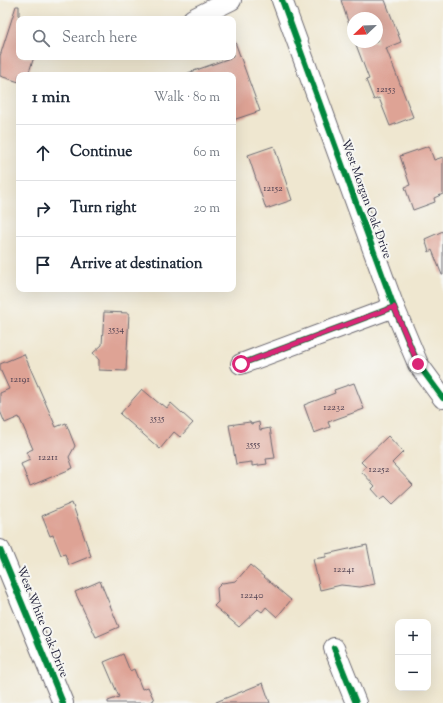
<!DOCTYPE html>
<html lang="en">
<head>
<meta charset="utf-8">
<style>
	:root { --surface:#fff; --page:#f2f2f3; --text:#1f2937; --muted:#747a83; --line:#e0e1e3 }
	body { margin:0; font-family:"Sorts Mill Goudy",serif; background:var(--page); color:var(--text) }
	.controls { position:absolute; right:12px; bottom:12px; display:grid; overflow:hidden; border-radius:8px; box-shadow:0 4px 16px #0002 }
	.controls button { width:36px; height:36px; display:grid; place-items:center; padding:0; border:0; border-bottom:1px solid var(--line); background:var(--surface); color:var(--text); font:20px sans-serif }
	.compass { position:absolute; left:347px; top:12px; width:36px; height:36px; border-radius:50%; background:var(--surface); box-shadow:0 4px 16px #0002; rotate:247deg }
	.stop { position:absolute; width:12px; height:12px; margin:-9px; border:3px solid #db2777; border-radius:50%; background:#fff }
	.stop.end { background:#db2777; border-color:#fff; box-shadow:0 1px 4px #0008 }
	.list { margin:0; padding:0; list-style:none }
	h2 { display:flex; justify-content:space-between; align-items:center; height:52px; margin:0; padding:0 16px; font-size:17px }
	h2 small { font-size:13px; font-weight:400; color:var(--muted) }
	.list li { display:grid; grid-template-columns:26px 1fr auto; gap:12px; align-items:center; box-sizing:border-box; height:56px; padding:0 16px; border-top:1px solid var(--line) }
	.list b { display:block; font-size:15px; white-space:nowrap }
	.list em { font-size:13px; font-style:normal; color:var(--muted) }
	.icon { flex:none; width:22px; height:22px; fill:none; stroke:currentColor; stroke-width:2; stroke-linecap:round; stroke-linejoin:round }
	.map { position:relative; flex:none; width:443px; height:703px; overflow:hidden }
	.search { position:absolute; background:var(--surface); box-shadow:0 4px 16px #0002; left:16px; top:16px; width:220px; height:44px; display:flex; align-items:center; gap:10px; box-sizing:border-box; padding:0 14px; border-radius:8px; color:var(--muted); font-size:15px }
	.panel { position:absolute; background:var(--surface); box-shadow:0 4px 16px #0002; left:16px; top:72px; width:220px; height:220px; border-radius:8px }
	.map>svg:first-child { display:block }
	.building { fill:#dea395 }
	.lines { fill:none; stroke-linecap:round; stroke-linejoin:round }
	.minor-casing { stroke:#6a676f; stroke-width:22 }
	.minor { stroke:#fff; stroke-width:20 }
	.cycleway-casing { stroke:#f6f6f2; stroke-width:8 }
	.cycleway { stroke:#00873e; stroke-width:6 }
	.route { stroke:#db2777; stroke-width:5 }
	.labels { text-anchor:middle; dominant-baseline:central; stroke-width:4; stroke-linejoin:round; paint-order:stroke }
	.number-label { font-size:10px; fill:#514252 }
	.street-label { font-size:12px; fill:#22223b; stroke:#f6f6f2 }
</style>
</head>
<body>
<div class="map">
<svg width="443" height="703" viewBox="0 0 443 703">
	<rect width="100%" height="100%" fill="#f6f6f2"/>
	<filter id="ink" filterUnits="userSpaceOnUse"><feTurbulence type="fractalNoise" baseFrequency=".025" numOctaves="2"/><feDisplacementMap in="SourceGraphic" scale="8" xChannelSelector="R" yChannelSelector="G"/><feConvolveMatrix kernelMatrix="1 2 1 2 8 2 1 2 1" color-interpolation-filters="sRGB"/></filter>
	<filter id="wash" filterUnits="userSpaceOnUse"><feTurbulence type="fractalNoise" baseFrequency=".012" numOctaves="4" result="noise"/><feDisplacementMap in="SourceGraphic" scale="16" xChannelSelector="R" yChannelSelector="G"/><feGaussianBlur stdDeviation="0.9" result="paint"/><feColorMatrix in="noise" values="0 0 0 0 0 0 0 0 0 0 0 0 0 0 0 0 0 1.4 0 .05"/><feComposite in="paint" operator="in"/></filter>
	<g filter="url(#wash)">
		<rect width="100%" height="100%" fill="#efe7d0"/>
		<g id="blocks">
			<!-- building -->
			<g class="building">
				<path d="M 341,0 L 385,0 L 401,42 L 386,48 L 413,117 L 390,126 L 379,98 L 374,100 L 366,80 L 369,79 L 355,42 L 377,42 L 377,18 L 353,18 L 353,37 Z"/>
				<path d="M 16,6 L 19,6 L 19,57 L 34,57 L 28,75 L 19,75 L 19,82 L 0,76 L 0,56 Z"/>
				<path d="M 235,42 L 260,111 L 233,120 L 233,75 L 189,75 L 188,73 L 233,57 L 233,43 Z"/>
				<path d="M 274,146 L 292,200 L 266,209 L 248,155 Z"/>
				<path d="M 429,146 L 434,160 L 443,157 L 443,194 L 434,198 L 435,202 L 413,210 L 405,187 L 410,185 L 400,156 Z"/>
				<path d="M 443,231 L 443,275 L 442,275 L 432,250 L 429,252 L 425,239 Z"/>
				<path d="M 104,312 L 129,313 L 126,371 L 99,370 L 99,360 L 93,353 L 102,345 Z"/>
				<path d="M 24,354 L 56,427 L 66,423 L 75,446 L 69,457 L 73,468 L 30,486 L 21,464 L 30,460 L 26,452 L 33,449 L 19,417 L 5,423 L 0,411 L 0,393 L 9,389 L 0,369 L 0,364 Z"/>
				<path d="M 354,383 L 364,409 L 328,422 L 330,427 L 314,433 L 304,405 L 335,393 L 334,390 Z"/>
				<path d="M 142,389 L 161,405 L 162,404 L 167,408 L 171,403 L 193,423 L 180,437 L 174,432 L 160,449 L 120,414 Z"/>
				<path d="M 250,422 L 251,424 L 259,422 L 260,430 L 270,428 L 275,458 L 266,459 L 267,464 L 252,466 L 252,462 L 236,464 L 229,425 Z"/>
				<path d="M 388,436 L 403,452 L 392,463 L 413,485 L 393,504 L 385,496 L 381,499 L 372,489 L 375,486 L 361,471 L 366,467 L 361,462 Z"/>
				<path d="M 72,503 L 91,556 L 69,565 L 65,554 L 61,555 L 53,535 L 50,536 L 42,516 Z"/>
				<path d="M 367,545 L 375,584 L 360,587 L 341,585 L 320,590 L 313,559 L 326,557 L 326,554 Z"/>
				<path d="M 250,565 L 291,600 L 277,617 L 266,607 L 262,612 L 258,609 L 239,627 L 214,606 L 218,602 L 217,588 L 222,583 L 236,581 Z"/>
				<path d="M 100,581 L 119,627 L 96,637 L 75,592 Z"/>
				<path d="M 123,654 L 130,671 L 134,669 L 142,689 L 148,687 L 154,700 L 148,703 L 108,703 L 108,701 L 119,697 L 104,662 Z"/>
				<path d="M 263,683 L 270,703 L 216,703 L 216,702 Z"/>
			</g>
		</g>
	</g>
	<g filter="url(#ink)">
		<use href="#blocks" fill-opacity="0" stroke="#6a676f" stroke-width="1"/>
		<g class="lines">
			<!-- minor casing -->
			<g class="minor-casing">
				<g id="minor">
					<path d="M 282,0 L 394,307 L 418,364 L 443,398"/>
					<path d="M 193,19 L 231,0"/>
					<path d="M 241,364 L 394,307"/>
					<path d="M 0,550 L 63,703"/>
					<path d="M 334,648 L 356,703"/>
				</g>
			</g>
			<!-- minor -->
			<use href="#minor" class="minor"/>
			<!-- cycleway casing -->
			<g class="cycleway-casing">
				<g id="cycleway">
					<path d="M 282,0 L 394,307 L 418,364 L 443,398"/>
					<path d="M 241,364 L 394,307"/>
					<path d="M 0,550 L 63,703"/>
					<path d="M 334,648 L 356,703"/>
				</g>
			</g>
			<!-- cycleway -->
			<use href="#cycleway" class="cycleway"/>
		</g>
	</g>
	<g class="lines" filter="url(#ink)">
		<!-- route -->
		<path class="route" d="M 241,364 L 394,307 L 418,364"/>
	</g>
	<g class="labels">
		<!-- number labels -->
		<g class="number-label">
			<text x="386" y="89">12153</text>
			<text x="273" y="188">12152</text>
			<text x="116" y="329">3534</text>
			<text x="20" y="379">12191</text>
			<text x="334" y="407">12232</text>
			<text x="157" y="418">3535</text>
			<text x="253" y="444">3555</text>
			<text x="48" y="457">12211</text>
			<text x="379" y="469">12252</text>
			<text x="344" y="569">12241</text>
			<text x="252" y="595">12240</text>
		</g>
		<!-- street labels -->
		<g class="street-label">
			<text transform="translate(366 199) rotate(70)">West Morgan Oak Drive</text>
			<text transform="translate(42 622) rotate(68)">West White Oak Drive</text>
		</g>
	</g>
</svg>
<div class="controls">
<button>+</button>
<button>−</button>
</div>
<svg class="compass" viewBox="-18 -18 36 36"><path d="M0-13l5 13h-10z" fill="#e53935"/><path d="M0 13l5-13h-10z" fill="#747a83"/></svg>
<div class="stop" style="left:241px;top:364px"></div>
<div class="stop end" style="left:418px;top:364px"></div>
<div class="search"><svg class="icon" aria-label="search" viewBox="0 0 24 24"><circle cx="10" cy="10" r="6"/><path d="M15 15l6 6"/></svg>Search here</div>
<section class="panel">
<h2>1 min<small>Walk · 80 m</small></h2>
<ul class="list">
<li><svg class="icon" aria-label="ahead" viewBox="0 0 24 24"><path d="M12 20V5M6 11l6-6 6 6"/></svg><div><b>Continue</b></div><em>60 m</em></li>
<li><svg class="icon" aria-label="right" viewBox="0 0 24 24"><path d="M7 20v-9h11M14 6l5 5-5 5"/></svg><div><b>Turn right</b></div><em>20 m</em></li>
<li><svg class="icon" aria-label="arrive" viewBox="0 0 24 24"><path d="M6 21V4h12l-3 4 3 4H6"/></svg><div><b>Arrive at destination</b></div></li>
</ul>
</section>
</div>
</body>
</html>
